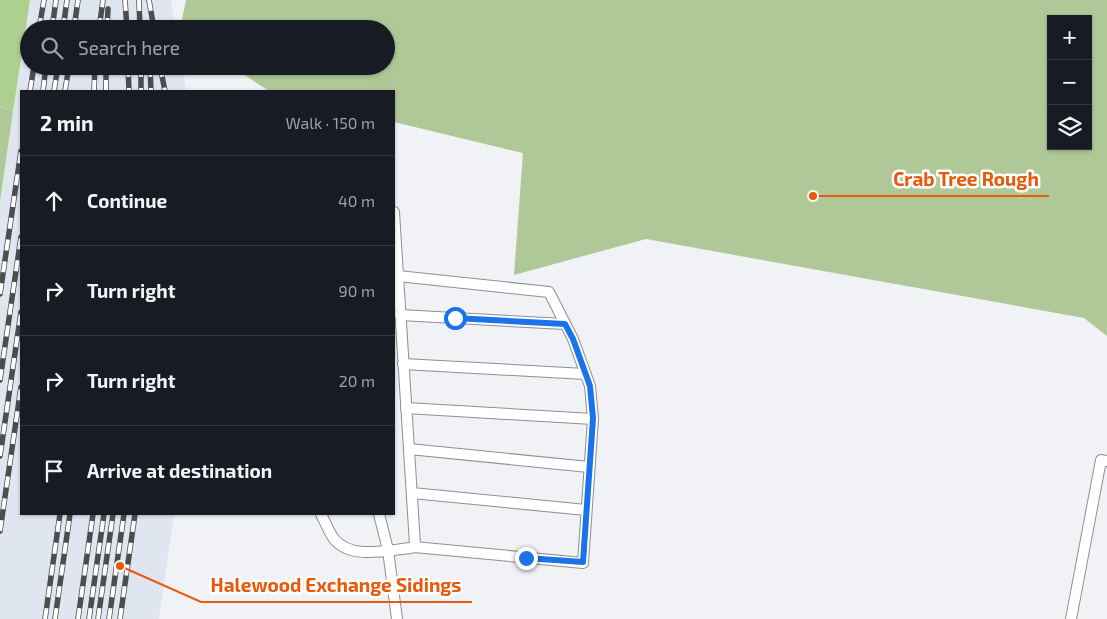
<!DOCTYPE html>
<html lang="en">
<head>
<meta charset="utf-8">
<style>
	:root { --surface:#171b24; --page:#242831; --text:#f1f3f6; --muted:#9ea1a6; --line:#363941 }
	body { margin:0; font-family:"Exo 2",sans-serif; background:var(--page); color:var(--text) }
	.controls { position:absolute; right:15px; top:15px; display:grid; overflow:hidden; border-radius:0px; box-shadow:0 1px 4px #0004 }
	.controls button { width:45px; height:45px; display:grid; place-items:center; padding:0; border:0; border-bottom:1px solid var(--line); background:var(--surface); color:var(--text); font:25px sans-serif }
	.stop { position:absolute; width:15px; height:15px; margin:-11px; border:4px solid #1a73e8; border-radius:50%; background:#fff }
	.stop.end { background:#1a73e8; border-color:#fff; box-shadow:0 1px 5px #0008 }
	.list { margin:0; padding:0; list-style:none }
	h2 { display:flex; justify-content:space-between; align-items:center; height:65px; margin:0; padding:0 20px; font-size:21px }
	h2 small { font-size:16px; font-weight:400; color:var(--muted) }
	.list li { display:grid; grid-template-columns:32px 1fr auto; gap:15px; align-items:center; box-sizing:border-box; height:90px; padding:0 20px; border-top:1px solid var(--line) }
	.list b { display:block; font-size:19px; white-space:nowrap }
	.list em { font-size:16px; font-style:normal; color:var(--muted) }
	.icon { flex:none; width:28px; height:28px; fill:none; stroke:currentColor; stroke-width:2; stroke-linecap:round; stroke-linejoin:round }
	.map { position:relative; flex:none; width:1107px; height:619px; overflow:hidden }
	.search { position:absolute; background:var(--surface); box-shadow:0 1px 4px #0004; left:20px; top:20px; width:375px; height:55px; display:flex; align-items:center; gap:12px; box-sizing:border-box; padding:0 18px; border-radius:28px; color:var(--muted); font-size:19px }
	.panel { position:absolute; background:var(--surface); box-shadow:0 1px 4px #0004; left:20px; top:90px; width:375px; height:425px; border-radius:0px }
	.map>svg:first-child { display:block }
	.built { fill:#e0e6ef }
	.green { fill:#b0c898; fill-rule:evenodd }
	.forest { fill:#aed08e }
	.lines { fill:none; stroke-linecap:round; stroke-linejoin:round }
	.service-casing { stroke:#8e8f92; stroke-width:12 }
	.service { stroke:#fff; stroke-width:10 }
	.rail-casing { stroke:#4c4d4e; stroke-width:5.5 }
	.rail { stroke:#fff; stroke-width:4; stroke-dasharray:11; stroke-linecap:butt }
	.route { stroke:#1a73e8; stroke-width:6 }
	.leader { fill:none; stroke:#e8590c; stroke-width:2 }
	.callout-dot { fill:#e8590c; stroke:#fff; stroke-width:2 }
	.callout-label { font-size:19px; text-anchor:middle; font-weight:bold; fill:#e8590c; stroke:#fff; stroke-width:5; stroke-linejoin:round; paint-order:stroke }
</style>
</head>
<body>
<div class="map">
<svg width="1107" height="619" viewBox="0 0 1107 619">
	<rect width="100%" height="100%" fill="#f1f2f5"/>
	<!-- built -->
	<path class="built" d="M 30,0 L 171,0 L 175,29 L 29,29 L 29,66 L 182,66 L 186,91 L 21,91 L 21,514 L 174,514 L 159,619 L 0,619 L 0,201 Z"/>
	<!-- green -->
	<g class="green">
		<path d="M 186,0 L 1107,0 L 1107,336 L 1084,318 L 646,239 L 514,275 L 523,153 L 394,122 L 394,91 L 269,91 L 231,66 L 386,66 L 386,29 L 180,29 ZM 1051,19 L 1088,19 L 1088,146 L 1051,146 Z"/>
		<path d="M 0,106 L 13,112 L 0,201 Z"/>
	</g>
	<!-- forest -->
	<path class="forest" d="M 0,0 L 30,0 L 13,112 L 0,106 Z"/>
	<g class="lines">
		<!-- service casing -->
		<g class="service-casing">
			<g id="service">
				<path d="M 398,276 L 549,292 L 573,339 L 590,386 L 593,419 L 583,563 L 414,547"/>
				<path d="M 400,315 L 565,324"/>
				<path d="M 403,364 L 585,374"/>
				<path d="M 406,408 L 593,419"/>
				<path d="M 409,449 L 589,467"/>
				<path d="M 412,493 L 586,510"/>
				<path d="M 321,514 C 325,522 329,532 334,539 C 351,560 388,550 411,548 L 415,545 L 394,212"/>
				<path d="M 379,514 L 388,550 L 397,619"/>
				<path d="M 1071,619 L 1101,460 L 1107,461"/>
			</g>
		</g>
		<!-- service -->
		<use href="#service" class="service"/>
		<!-- rail casing -->
		<g class="rail-casing">
			<g id="rail">
				<path d="M 125,0 L 127,29"/>
				<path d="M 139,0 L 140,29"/>
				<path d="M 149,0 L 154,29"/>
				<path d="M 39,29 L 44,0"/>
				<path d="M 52,29 L 56,0"/>
				<path d="M 63,29 L 67,0"/>
				<path d="M 74,29 L 78,0"/>
				<path d="M 99,29 L 103,0"/>
				<path d="M 107,29 L 108,9"/>
				<path d="M 128,66 L 129,91"/>
				<path d="M 141,66 L 141,91"/>
				<path d="M 150,66 L 151,91"/>
				<path d="M 160,66 L 165,91"/>
				<path d="M 30,91 L 34,66"/>
				<path d="M 43,91 L 46,66"/>
				<path d="M 54,91 L 58,66"/>
				<path d="M 65,91 L 69,66"/>
				<path d="M 94,91 L 95,66"/>
				<path d="M 106,91 L 106,66"/>
				<path d="M 0,294 L 21,151"/>
				<path d="M 0,380 L 21,237"/>
				<path d="M 0,456 L 21,312"/>
				<path d="M 0,531 L 21,387"/>
				<path d="M 45,619 L 60,514"/>
				<path d="M 55,619 L 70,514"/>
				<path d="M 78,619 L 93,514"/>
				<path d="M 89,619 L 104,514"/>
				<path d="M 98,619 L 113,514"/>
				<path d="M 109,619 L 124,514"/>
				<path d="M 120,619 L 135,514"/>
			</g>
		</g>
		<!-- rail -->
		<use href="#rail" class="rail"/>
	</g>
	<g class="lines">
		<!-- route -->
		<path class="route" d="M 455,318 L 565,324 L 573,339 L 590,386 L 591,397 L 593,418 L 583,562 L 526,558"/>
	</g>
	<!-- callouts -->
	<path class="leader" d="M813 196L883 196H1049M120 566L201 602H472"/>
	<g class="callout-dot">
		<circle cx="813" cy="196" r="5"/>
		<circle cx="120" cy="566" r="5"/>
	</g>
	<g class="callout-label">
		<text x="966" y="186">Crab Tree Rough</text>
		<text x="336" y="592">Halewood Exchange Sidings</text>
	</g>
</svg>
<div class="controls">
<button>+</button>
<button>−</button>
<button><svg class="icon" aria-label="layers" viewBox="0 0 24 24"><path d="M12 4l9 5-9 5-9-5zM3 14l9 5 9-5"/></svg></button>
</div>
<div class="stop" style="left:455px;top:318px"></div>
<div class="stop end" style="left:526px;top:558px"></div>
<div class="search"><svg class="icon" aria-label="search" viewBox="0 0 24 24"><circle cx="10" cy="10" r="6"/><path d="M15 15l6 6"/></svg>Search here</div>
<section class="panel">
<h2>2 min<small>Walk · 150 m</small></h2>
<ul class="list">
<li><svg class="icon" aria-label="ahead" viewBox="0 0 24 24"><path d="M12 20V5M6 11l6-6 6 6"/></svg><div><b>Continue</b></div><em>40 m</em></li>
<li><svg class="icon" aria-label="right" viewBox="0 0 24 24"><path d="M7 20v-9h11M14 6l5 5-5 5"/></svg><div><b>Turn right</b></div><em>90 m</em></li>
<li><svg class="icon" aria-label="right" viewBox="0 0 24 24"><path d="M7 20v-9h11M14 6l5 5-5 5"/></svg><div><b>Turn right</b></div><em>20 m</em></li>
<li><svg class="icon" aria-label="arrive" viewBox="0 0 24 24"><path d="M6 21V4h12l-3 4 3 4H6"/></svg><div><b>Arrive at destination</b></div></li>
</ul>
</section>
</div>
</body>
</html>
